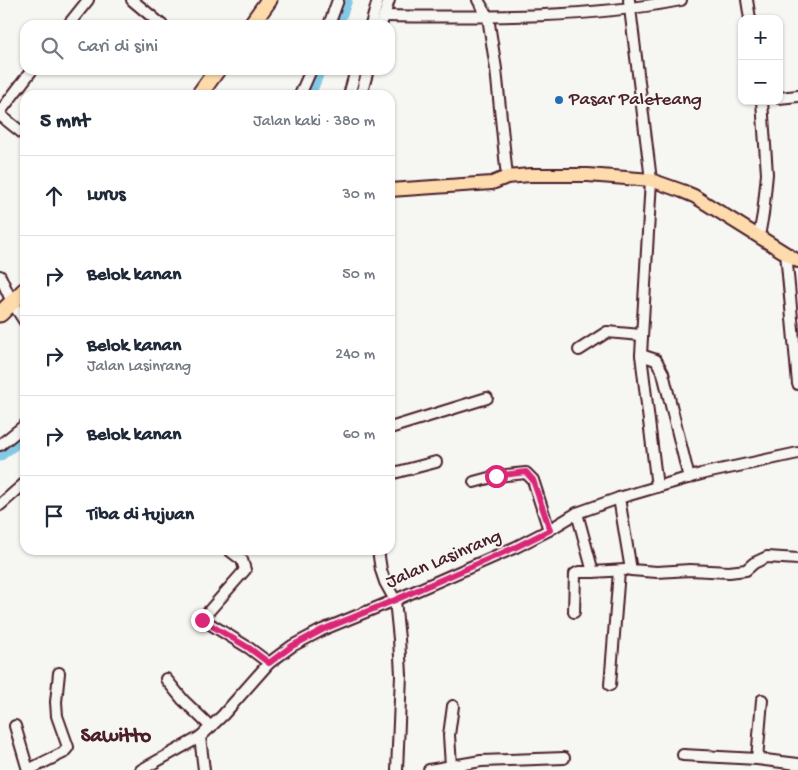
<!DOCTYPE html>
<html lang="id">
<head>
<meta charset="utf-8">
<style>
	:root { --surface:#fff; --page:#f6f6f7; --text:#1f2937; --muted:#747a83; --line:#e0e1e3 }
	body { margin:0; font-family:"Gochi Hand",sans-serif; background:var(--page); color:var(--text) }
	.controls { position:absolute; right:15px; top:15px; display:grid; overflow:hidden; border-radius:10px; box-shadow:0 1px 4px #0004 }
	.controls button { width:45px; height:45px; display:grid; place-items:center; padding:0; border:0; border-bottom:1px solid var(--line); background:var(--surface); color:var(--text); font:25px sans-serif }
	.stop { position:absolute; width:15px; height:15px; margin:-11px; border:4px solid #db2777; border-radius:50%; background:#fff }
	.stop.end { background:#db2777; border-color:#fff; box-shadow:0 1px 5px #0008 }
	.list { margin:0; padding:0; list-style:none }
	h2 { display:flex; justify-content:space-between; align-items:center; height:65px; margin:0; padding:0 20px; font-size:21px }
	h2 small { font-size:16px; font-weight:400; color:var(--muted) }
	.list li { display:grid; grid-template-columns:32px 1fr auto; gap:15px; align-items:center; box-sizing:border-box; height:80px; padding:0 20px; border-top:1px solid var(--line) }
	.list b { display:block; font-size:19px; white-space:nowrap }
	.list p { margin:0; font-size:16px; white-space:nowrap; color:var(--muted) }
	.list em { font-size:16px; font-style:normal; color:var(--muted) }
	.icon { flex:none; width:28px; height:28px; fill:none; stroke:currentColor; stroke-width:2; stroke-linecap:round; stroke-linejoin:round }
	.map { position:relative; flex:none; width:798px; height:770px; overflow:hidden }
	.search { position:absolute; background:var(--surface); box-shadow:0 1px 4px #0004; left:20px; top:20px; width:375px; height:55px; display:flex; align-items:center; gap:12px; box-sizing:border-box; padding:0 18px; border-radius:15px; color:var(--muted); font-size:19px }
	.panel { position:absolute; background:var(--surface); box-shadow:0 1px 4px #0004; left:20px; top:90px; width:375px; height:465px; border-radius:15px }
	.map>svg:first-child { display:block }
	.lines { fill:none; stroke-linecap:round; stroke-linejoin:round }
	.canal { stroke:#84cae6; stroke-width:9 }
	.minor-casing { stroke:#4a1f2b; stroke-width:14 }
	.major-casing { stroke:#4a1f2b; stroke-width:16 }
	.highway-casing { stroke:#4a1f2b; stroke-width:19 }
	.minor { stroke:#f6f6f2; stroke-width:10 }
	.major { stroke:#fedbac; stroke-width:12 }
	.highway { stroke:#fedbac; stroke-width:15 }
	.route { stroke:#db2777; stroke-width:6 }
	.poi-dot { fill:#1f6fb2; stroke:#f6f6f2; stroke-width:2 }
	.labels { text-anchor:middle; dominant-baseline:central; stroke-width:4; stroke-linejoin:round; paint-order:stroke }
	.poi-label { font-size:19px; fill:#4a1f2b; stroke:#f6f6f2; text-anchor:start }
	.street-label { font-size:19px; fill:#4a1f2b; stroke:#f6f6f2 }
	.quarter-label { font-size:21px; font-weight:bold; fill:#4a1f2b; stroke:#f6f6f2 }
</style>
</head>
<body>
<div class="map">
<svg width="798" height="770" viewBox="0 0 798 770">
	<rect width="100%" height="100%" fill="#f6f6f2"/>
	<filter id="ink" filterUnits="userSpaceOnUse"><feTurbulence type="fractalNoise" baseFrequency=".02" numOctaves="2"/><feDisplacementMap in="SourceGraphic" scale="10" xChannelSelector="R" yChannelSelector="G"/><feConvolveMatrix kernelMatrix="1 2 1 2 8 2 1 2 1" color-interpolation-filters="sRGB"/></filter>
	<g filter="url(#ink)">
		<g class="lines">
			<!-- canal -->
			<g class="canal">
				<path d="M 339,25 L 348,0"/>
				<path d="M 311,95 L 321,70"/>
				<path d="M 0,457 L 25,438"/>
			</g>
			<!-- minor casing -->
			<g class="minor-casing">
				<g id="minor">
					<path d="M 132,0 L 162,25"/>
					<path d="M 478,0 L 488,17 L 496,69 L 507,177"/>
					<path d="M 629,0 L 651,180 L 641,355 L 657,487"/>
					<path d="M 747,0 L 750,19"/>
					<path d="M 384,16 C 483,17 584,19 681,0"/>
					<path d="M 68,25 L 88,0"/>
					<path d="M 329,25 L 338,0"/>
					<path d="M 371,25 L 378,0"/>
					<path d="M 381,25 L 389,0"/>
					<path d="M 300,95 L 311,70"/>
					<path d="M 349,95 L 356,70"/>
					<path d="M 361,95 L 368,70"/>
					<path d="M 779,98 L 798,96"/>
					<path d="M 0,112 L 32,70"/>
					<path d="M 0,115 L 25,135"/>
					<path d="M 759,236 L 763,214 L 767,174 L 762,101"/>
					<path d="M 786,253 L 798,384"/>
					<path d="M 0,276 L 12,302 L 25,322"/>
					<path d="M 579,350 L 607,332 L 641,335"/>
					<path d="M 641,355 L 656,360 L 663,373 L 689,478"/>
					<path d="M 390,428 L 487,398"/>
					<path d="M 0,445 L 25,425"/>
					<path d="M 390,474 L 436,462"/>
					<path d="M 474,482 L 496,476 L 526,473 L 533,480 L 549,530"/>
					<path d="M 619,498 L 631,570 L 657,572 L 690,570 L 729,572 L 746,570 L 754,563 L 767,557 L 798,559"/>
					<path d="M 0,505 L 25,483"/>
					<path d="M 577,513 L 593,572 L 625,570"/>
					<path d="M 229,550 L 242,560 L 245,570 L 202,619 L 249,648 L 269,663"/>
					<path d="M 378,550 L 381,570 L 385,582 L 395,600 L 399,639 L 401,675 L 397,770"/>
					<path d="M 574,612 L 575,574 L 579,572 L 593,572"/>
					<path d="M 166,679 L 183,700 L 211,727"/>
					<path d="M 610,685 L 619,571"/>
					<path d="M 15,726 L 28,770"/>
					<path d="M 200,737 L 204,770"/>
					<path d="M 683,755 L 757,759 L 798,764"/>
					<path d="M 757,759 L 762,700"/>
					<path d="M 451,766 L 449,735 L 453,706"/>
					<path d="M 28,770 L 63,753 L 68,747 L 57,716 L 56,702 L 59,673"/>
					<path d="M 141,770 L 200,737 L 223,715 L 269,663 L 292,646 L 322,630 L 395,600 L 516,547 L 549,530 L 577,513 L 619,498 L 701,474 L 798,453"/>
					<path d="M 429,770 L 481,761 L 564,758"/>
				</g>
			</g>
			<!-- major casing -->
			<g class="major-casing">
				<path id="major" d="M 390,190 L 492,183 L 507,177 L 530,175 L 588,175 L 651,180 L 682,191 L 694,196 L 798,261"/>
			</g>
			<!-- highway casing -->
			<g class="highway-casing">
				<g id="highway">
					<path d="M 251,25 L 269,0"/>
					<path d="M 199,95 L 217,70"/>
					<path d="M 0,314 L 25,290"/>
				</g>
			</g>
			<!-- minor -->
			<use href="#minor" class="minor"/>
			<!-- major -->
			<use href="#major" class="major"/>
			<!-- highway -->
			<use href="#highway" class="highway"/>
		</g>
	</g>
	<g class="lines" filter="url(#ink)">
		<!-- route -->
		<path class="route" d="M 202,620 L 249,648 L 269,663 L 292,646 L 322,630 L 395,600 L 516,547 L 550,530 L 533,480 L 526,472 L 496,476"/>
	</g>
	<!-- markers -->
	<circle class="poi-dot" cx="559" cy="100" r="5"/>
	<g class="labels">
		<!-- poi labels -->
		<g class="poi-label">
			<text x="569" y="100">Pasar Paleteang</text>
		</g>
		<!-- street labels -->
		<g class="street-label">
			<text transform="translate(444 560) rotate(-23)">Jalan Lasinrang</text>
		</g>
		<!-- quarter labels -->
		<g class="quarter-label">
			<text x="116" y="737">Sawitto</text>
		</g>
	</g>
</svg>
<div class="controls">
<button>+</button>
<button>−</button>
</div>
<div class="stop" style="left:496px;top:476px"></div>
<div class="stop end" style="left:202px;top:620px"></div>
<div class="search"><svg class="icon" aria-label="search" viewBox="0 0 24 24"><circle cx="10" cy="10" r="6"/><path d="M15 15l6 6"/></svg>Cari di sini</div>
<section class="panel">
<h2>5 mnt<small>Jalan kaki · 380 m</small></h2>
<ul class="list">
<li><svg class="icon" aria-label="ahead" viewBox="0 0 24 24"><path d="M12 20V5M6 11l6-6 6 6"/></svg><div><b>Lurus</b></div><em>30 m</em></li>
<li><svg class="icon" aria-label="right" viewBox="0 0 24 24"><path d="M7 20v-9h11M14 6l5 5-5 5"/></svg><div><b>Belok kanan</b></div><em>50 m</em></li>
<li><svg class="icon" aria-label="right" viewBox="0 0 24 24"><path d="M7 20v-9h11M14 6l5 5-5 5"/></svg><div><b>Belok kanan</b><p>Jalan Lasinrang</p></div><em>240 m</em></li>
<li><svg class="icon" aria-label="right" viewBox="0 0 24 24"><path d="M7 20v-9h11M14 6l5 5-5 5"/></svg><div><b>Belok kanan</b></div><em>60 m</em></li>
<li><svg class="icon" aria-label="arrive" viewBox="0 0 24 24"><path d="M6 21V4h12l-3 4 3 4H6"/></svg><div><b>Tiba di tujuan</b></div></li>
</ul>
</section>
</div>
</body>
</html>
